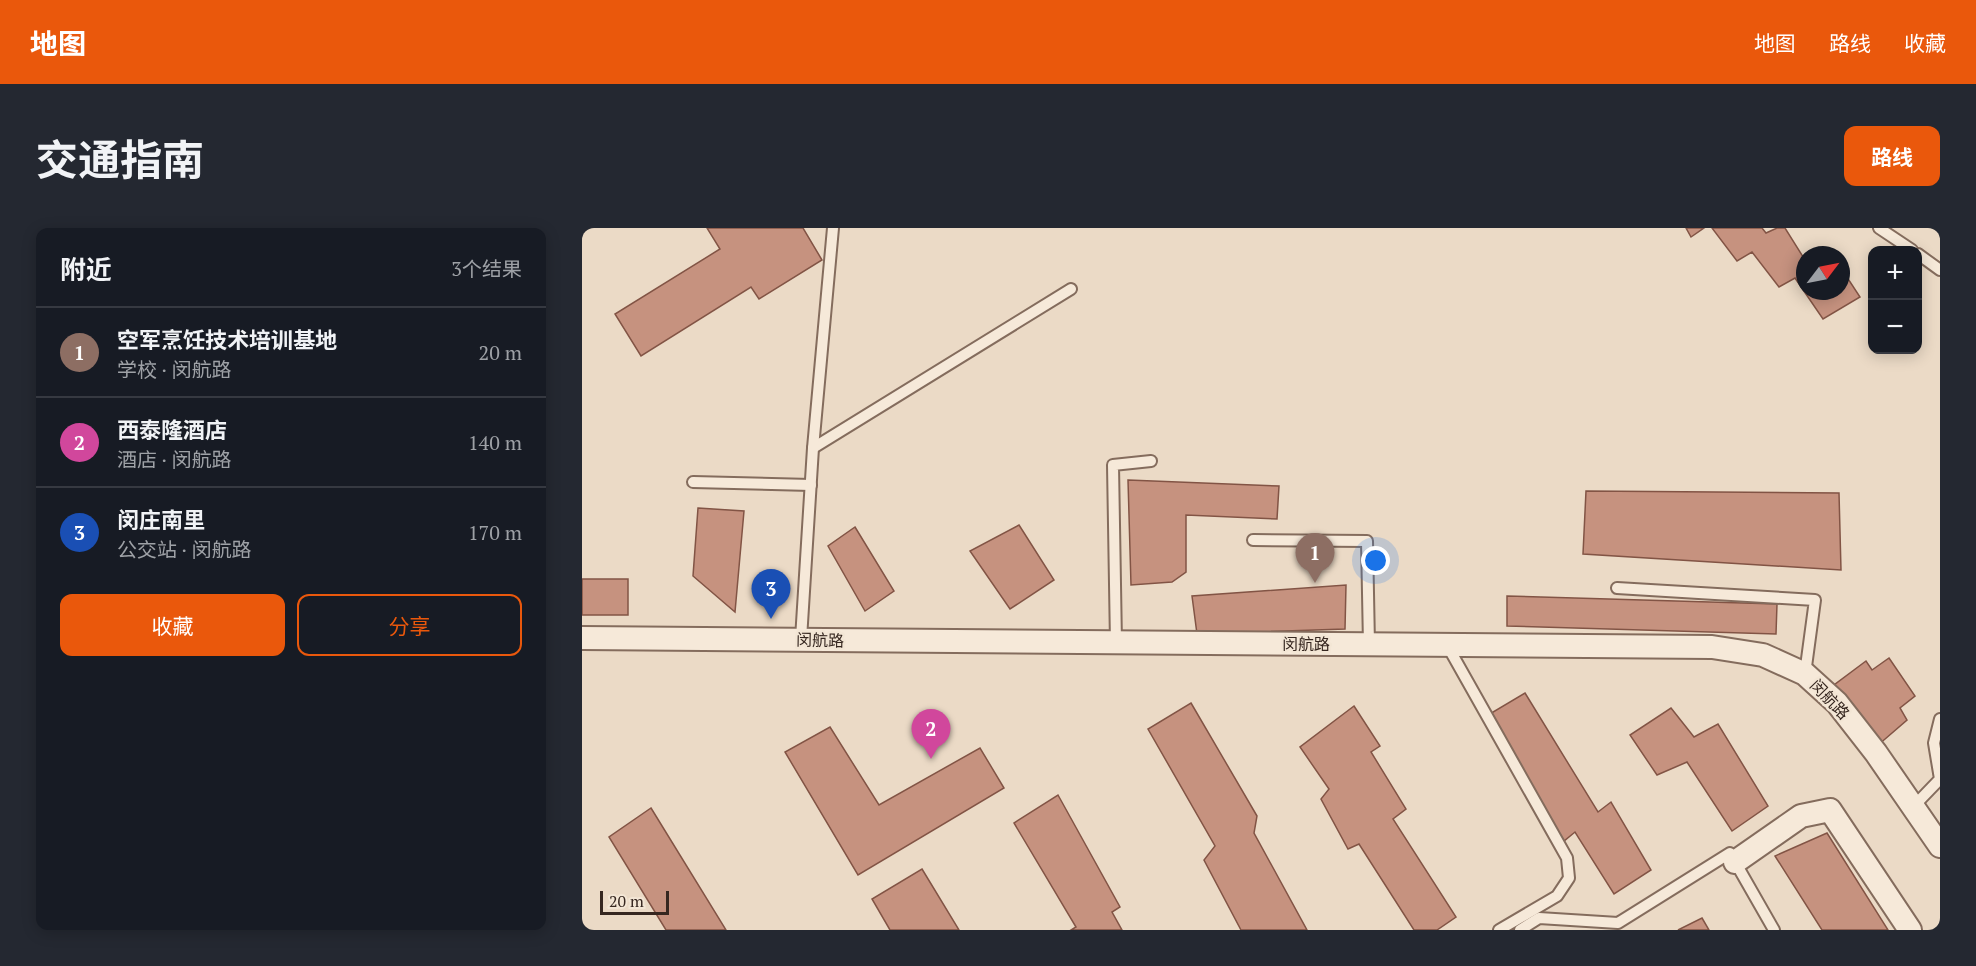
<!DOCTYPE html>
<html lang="zh">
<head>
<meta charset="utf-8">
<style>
	:root { --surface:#171b24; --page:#242831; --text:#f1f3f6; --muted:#9ea1a6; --line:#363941; --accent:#ea580c }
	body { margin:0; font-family:"PT Serif","Noto Sans SC",serif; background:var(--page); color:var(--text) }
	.controls { position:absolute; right:18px; top:18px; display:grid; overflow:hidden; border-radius:12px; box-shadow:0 3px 15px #0003 }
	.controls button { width:54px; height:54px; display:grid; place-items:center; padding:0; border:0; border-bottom:2px solid var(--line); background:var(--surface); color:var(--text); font:30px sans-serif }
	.compass { position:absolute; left:1214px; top:18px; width:54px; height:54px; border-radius:50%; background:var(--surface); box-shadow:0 3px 15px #0003; rotate:58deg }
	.scale { position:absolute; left:18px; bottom:15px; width:69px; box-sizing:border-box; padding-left:6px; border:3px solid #362720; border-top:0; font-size:16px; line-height:21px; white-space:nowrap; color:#362720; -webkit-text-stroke:4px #f3e6d5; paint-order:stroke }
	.you { position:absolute; left:794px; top:333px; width:21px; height:21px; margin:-15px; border:4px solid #fff; border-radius:50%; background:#1a73e8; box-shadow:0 0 0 9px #1a73e833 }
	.badge { display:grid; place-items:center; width:39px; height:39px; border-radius:50%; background:var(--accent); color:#fff; font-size:20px; font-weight:700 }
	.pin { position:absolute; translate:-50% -50px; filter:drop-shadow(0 2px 3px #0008) }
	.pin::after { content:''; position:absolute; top:32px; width:21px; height:18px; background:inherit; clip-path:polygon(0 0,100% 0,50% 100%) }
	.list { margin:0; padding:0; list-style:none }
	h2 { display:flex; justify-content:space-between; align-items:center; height:78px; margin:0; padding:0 24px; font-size:26px }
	h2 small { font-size:20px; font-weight:400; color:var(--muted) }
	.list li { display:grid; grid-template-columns:39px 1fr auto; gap:18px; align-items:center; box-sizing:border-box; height:90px; padding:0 24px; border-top:2px solid var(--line) }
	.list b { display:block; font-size:22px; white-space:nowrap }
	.list p { margin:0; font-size:20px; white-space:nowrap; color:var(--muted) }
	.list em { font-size:20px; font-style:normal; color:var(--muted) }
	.actions { display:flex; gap:12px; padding:18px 24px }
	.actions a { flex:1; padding:14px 0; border:2px solid var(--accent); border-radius:12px; text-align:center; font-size:21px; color:var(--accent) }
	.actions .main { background:var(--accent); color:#fff }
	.map { position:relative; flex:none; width:1358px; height:702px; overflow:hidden; border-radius:12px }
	header { display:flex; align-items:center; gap:36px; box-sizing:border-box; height:84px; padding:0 30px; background:var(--accent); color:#fff }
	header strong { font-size:28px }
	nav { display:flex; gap:33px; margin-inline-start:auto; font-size:21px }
	.intro { display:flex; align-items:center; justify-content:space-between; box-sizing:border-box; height:144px; padding:0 36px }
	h1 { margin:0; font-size:42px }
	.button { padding:15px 27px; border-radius:12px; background:var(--accent); color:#fff; font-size:21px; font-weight:700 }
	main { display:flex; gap:36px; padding:0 36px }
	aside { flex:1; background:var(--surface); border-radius:12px; box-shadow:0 3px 15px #0003 }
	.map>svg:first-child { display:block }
	.building { fill:#c6927f; stroke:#825445; stroke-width:1.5 }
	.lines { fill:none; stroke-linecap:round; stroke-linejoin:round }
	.service-casing { stroke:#846c5d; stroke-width:14 }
	.minor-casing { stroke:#846c5d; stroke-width:26 }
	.service { stroke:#f6e9d9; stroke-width:10 }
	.minor { stroke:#f6e9d9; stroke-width:22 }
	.labels { text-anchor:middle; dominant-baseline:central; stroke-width:5; stroke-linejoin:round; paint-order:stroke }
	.street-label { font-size:16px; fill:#362720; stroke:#f3e6d5 }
</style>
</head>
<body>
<header>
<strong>地图</strong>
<nav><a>地图</a><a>路线</a><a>收藏</a></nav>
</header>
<div class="intro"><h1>交通指南</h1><a class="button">路线</a></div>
<main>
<aside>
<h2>附近<small>3个结果</small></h2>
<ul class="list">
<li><span class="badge" style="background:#8d6e63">1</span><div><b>空军烹饪技术培训基地</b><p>学校 · 闵航路</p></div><em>20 m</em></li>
<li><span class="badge" style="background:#d1479c">2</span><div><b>西泰隆酒店</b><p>酒店 · 闵航路</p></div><em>140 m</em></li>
<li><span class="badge" style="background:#1a4fb4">3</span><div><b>闵庄南里</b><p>公交站 · 闵航路</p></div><em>170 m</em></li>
</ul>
<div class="actions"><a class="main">收藏</a><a>分享</a></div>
</aside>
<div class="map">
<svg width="1358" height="702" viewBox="0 0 1358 702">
	<rect width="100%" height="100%" fill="#ebdac6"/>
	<!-- building -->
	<g class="building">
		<path d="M 125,0 L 221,0 L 240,32 L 177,71 L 169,59 L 59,128 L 33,86 L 138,21 Z"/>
		<path d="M 1104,0 L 1122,0 L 1109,9 Z"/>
		<path d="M 1130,0 L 1180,0 L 1184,5 L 1195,0 L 1203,0 L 1223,32 L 1223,63 L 1259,63 L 1259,40 L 1278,69 L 1241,91 L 1213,50 L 1197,59 L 1170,24 L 1155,33 Z"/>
		<path d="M 546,252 L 697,258 L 695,291 L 604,287 L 604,344 L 590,354 L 549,357 Z"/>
		<path d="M 1004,263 L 1257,265 L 1259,342 L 1001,326 Z"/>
		<path d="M 116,280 L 162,283 L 153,384 L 111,348 Z"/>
		<path d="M 437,297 L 472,352 L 428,381 L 388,323 Z"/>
		<path d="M 273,299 L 312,363 L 283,383 L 246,318 Z"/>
		<rect x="0" y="351" width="46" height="36"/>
		<path d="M 764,357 L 763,401 L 615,406 L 610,368 Z"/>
		<path d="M 925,368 L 1195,376 L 1194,406 L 925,398 Z"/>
		<path d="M 1307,430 L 1333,468 L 1318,480 L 1325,492 L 1295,518 L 1252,457 L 1284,433 L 1290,442 Z"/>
		<path d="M 943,465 L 1016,584 L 1029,574 L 1069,642 L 1032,666 L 993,604 L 982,613 L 906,487 Z"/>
		<path d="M 609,475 L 675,588 L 672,605 L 725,702 L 659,702 L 622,632 L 633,618 L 566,501 Z"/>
		<path d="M 772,478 L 798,518 L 789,524 L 824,581 L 811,591 L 874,689 L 855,702 L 832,702 L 777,616 L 766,621 L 739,571 L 747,561 L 718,519 Z"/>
		<path d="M 1089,480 L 1112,509 L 1136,496 L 1186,578 L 1150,603 L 1105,534 L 1075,547 L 1048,507 Z"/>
		<path d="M 248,499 L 297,577 L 398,520 L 422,560 L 276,647 L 203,524 Z"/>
		<path d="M 476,567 L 538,679 L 530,684 L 540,702 L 489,702 L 494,699 L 432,595 Z"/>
		<path d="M 69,580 L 144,702 L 84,702 L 27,609 Z"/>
		<path d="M 1245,605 L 1306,702 L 1240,702 L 1193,628 Z"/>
		<path d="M 340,641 L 377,702 L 308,702 L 290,671 Z"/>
		<path d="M 1120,690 L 1127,702 L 1096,702 Z"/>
	</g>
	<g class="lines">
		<!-- service casing -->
		<g class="service-casing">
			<g id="service">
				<path d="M 1297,0 L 1330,22"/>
				<path d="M 1336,26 L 1358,42"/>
				<path d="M 231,220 L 489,61"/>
				<path d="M 111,254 L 229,257"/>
				<path d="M 671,312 L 785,313 L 787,417"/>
				<path d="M 1035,360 L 1233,372 L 1223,446"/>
				<path d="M 219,411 L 231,220 L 251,0"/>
				<path d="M 534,415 L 531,237 L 569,233"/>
				<path d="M 865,417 L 985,630 L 987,650 L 975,668 L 917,702"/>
				<path d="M 1332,578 L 1358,551 L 1352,515 L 1358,491"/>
				<path d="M 938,702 L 957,690 L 1036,695 L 1148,625 L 1192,702"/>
			</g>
		</g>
		<!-- minor casing -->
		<g class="minor-casing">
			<g id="minor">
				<path d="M 0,410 L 1130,419 L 1181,427 L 1223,446 L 1255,475 L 1294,525 L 1358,618"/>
				<path d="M 1153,634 L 1219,588 L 1248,582 L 1328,702"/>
			</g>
		</g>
		<!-- service -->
		<use href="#service" class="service"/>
		<!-- minor -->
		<use href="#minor" class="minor"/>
	</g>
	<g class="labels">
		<!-- street labels -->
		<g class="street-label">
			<text transform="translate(238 412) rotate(1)">闵航路</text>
			<text x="724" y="416">闵航路</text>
			<text transform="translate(1248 471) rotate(46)">闵航路</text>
		</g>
	</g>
</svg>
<div class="controls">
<button>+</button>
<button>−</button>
</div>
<svg class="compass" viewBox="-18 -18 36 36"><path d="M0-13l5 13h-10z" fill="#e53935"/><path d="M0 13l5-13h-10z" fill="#9ea1a6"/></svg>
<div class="scale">20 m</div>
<div class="you"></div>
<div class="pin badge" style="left:733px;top:355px;background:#8d6e63">1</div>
<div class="pin badge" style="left:349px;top:531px;background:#d1479c">2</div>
<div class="pin badge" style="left:189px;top:391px;background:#1a4fb4">3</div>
</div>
</main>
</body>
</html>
